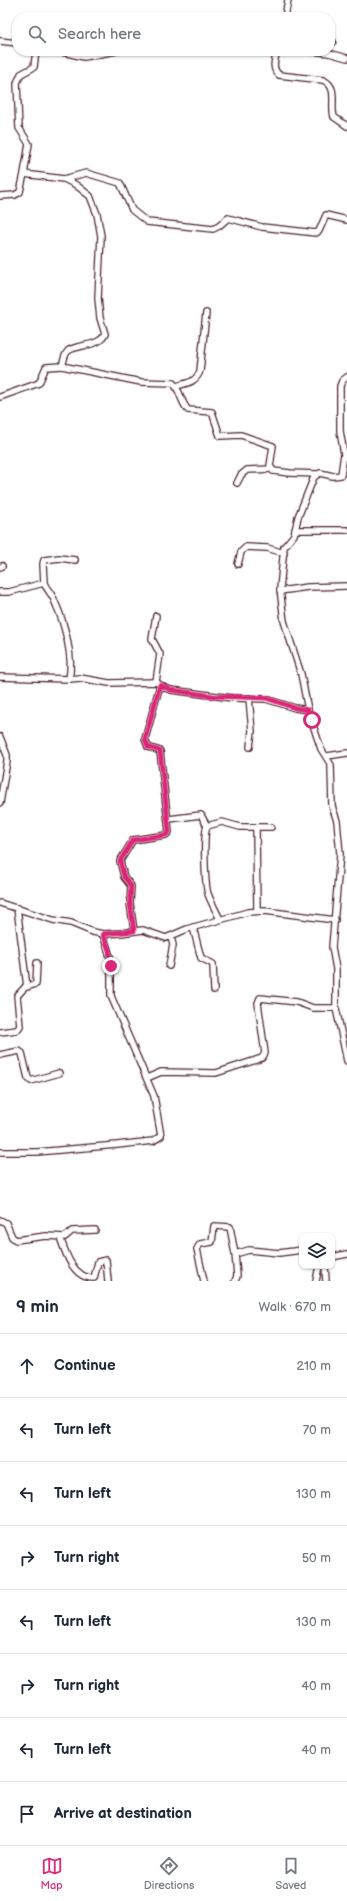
<!DOCTYPE html>
<html lang="en">
<head>
<meta charset="utf-8">
<style>
	:root { --surface:#fff; --page:#f2f2f3; --text:#1f2937; --muted:#747a83; --line:#e0e1e3; --accent:#db2777 }
	body { margin:0; font-family:"Balsamiq Sans",sans-serif; background:var(--page); color:var(--text) }
	.controls { position:absolute; right:12px; bottom:12px; display:grid; overflow:hidden; border-radius:8px; box-shadow:0 1px 3px #0004 }
	.controls button { width:36px; height:36px; display:grid; place-items:center; padding:0; border:0; border-bottom:1px solid var(--line); background:var(--surface); color:var(--text); font:20px sans-serif }
	.stop { position:absolute; width:12px; height:12px; margin:-9px; border:3px solid #db2777; border-radius:50%; background:#fff }
	.stop.end { background:#db2777; border-color:#fff; box-shadow:0 1px 4px #0008 }
	.list { margin:0; padding:0; list-style:none }
	h2 { display:flex; justify-content:space-between; align-items:center; height:52px; margin:0; padding:0 16px; font-size:17px }
	h2 small { font-size:13px; font-weight:400; color:var(--muted) }
	.list li { display:grid; grid-template-columns:26px 1fr auto; gap:12px; align-items:center; box-sizing:border-box; height:64px; padding:0 16px; border-top:1px solid var(--line) }
	.list b { display:block; font-size:15px; white-space:nowrap }
	.list em { font-size:13px; font-style:normal; color:var(--muted) }
	.icon { flex:none; width:22px; height:22px; fill:none; stroke:currentColor; stroke-width:2; stroke-linecap:round; stroke-linejoin:round }
	.map { position:relative; flex:none; width:347px; height:1281px; overflow:hidden }
	.search { position:absolute; background:var(--surface); box-shadow:0 1px 3px #0004; left:12px; right:12px; top:12px; height:44px; display:flex; align-items:center; gap:10px; box-sizing:border-box; padding:0 14px; border-radius:16px; color:var(--muted); font-size:15px }
	.sheet { height:564px; background:var(--surface) }
	nav { display:flex; justify-content:space-around; align-items:center; box-sizing:border-box; height:56px; border-top:1px solid var(--line); background:var(--surface); font-size:11px; color:var(--muted) }
	nav a { display:grid; justify-items:center; gap:2px }
	nav .on { color:var(--accent) }
	.map>svg:first-child { display:block }
	.lines { fill:none; stroke-linecap:round; stroke-linejoin:round }
	.minor-casing { stroke:#4a1f2b; stroke-width:8 }
	.minor { stroke:#fff; stroke-width:5.5 }
	.route { stroke:#db2777; stroke-width:5 }
</style>
</head>
<body>
<div class="map">
<svg width="347" height="1281" viewBox="0 0 347 1281">
	<rect width="100%" height="100%" fill="#fff"/>
	<filter id="ink" filterUnits="userSpaceOnUse"><feTurbulence type="fractalNoise" baseFrequency=".025" numOctaves="2"/><feDisplacementMap in="SourceGraphic" scale="8" xChannelSelector="R" yChannelSelector="G"/><feConvolveMatrix kernelMatrix="1 2 1 2 8 2 1 2 1" color-interpolation-filters="sRGB"/></filter>
	<g filter="url(#ink)">
		<g class="lines">
			<!-- minor casing -->
			<g class="minor-casing">
				<g id="minor">
					<path d="M 285,17 L 288,0"/>
					<path d="M 0,41 L 17,43"/>
					<path d="M 330,42 L 333,42"/>
					<path d="M 58,51 L 84,57 L 116,51"/>
					<path d="M 277,51 C 275,60 271,68 279,75 L 323,80 C 339,87 330,104 334,117 L 347,126"/>
					<path d="M 312,51 L 329,53 L 347,58"/>
					<path d="M 64,179 L 86,173 L 120,183 L 132,210 L 147,222 L 213,229 L 219,226 L 228,218 L 262,227 L 316,233 L 319,231 L 326,215 L 347,220"/>
					<path d="M 0,196 L 15,195 L 20,192 L 24,174"/>
					<path d="M 62,366 L 141,382 L 173,383 C 180,389 181,403 188,410 L 212,412 L 220,436 L 241,435 L 273,446 L 270,466 L 273,471 L 290,473 L 317,474"/>
					<path d="M 347,377 L 342,381 L 340,386 L 340,431 L 344,454 L 341,475 L 333,476 L 320,473 L 314,477 L 298,517 L 294,535 L 284,547 L 280,589 L 284,621 L 301,674 L 308,710 L 321,749 L 331,765 L 332,806 L 337,821 L 340,854 L 332,947 L 336,969 L 336,1008 L 347,1061"/>
					<path d="M 176,386 C 188,383 196,382 200,371 L 206,313"/>
					<path d="M 0,397 L 39,383 L 46,367 L 62,366 C 64,361 64,355 68,351 C 77,344 100,347 105,334 L 100,318 L 98,298 L 101,236 L 97,214 L 90,196 L 76,185 L 64,179 L 24,174 L 29,144 L 19,128 L 17,83 L 21,74 L 34,67 L 36,51"/>
					<path d="M 237,483 L 241,475 L 247,470 L 272,469"/>
					<path d="M 295,530 L 347,530"/>
					<path d="M 238,564 L 241,552 L 246,547 L 267,548 L 284,553"/>
					<path d="M 0,567 L 2,566"/>
					<path d="M 44,583 L 43,564 L 44,560 L 59,558 L 75,560"/>
					<path d="M 280,591 L 308,587 L 347,586"/>
					<path d="M 0,592 L 9,592 L 44,583 C 47,590 53,595 55,602 C 64,622 74,657 69,679 L 0,677"/>
					<path d="M 156,616 L 152,639 L 160,654 L 156,682"/>
					<path d="M 69,679 L 80,678 L 109,683 L 156,682 L 165,688 L 171,690 L 232,698 L 266,699 L 295,708 L 308,710"/>
					<path d="M 249,698 L 252,731 L 250,747"/>
					<path d="M 0,737 L 7,755 L 7,761 L 0,803"/>
					<path d="M 327,756 L 347,753"/>
					<path d="M 169,819 L 201,815 L 207,826"/>
					<path d="M 256,828 L 257,911"/>
					<path d="M 0,903 L 53,920 L 71,923 L 93,932 L 103,934 L 121,933 L 143,930 L 166,938 L 187,929 L 248,912 L 265,911 L 335,920"/>
					<path d="M 17,908 L 27,987 L 36,984 L 37,963"/>
					<path d="M 220,919 C 216,911 211,902 208,894 C 205,885 203,835 207,826 L 222,822 L 240,827 L 271,827"/>
					<path d="M 193,927 L 201,958 L 213,964 L 214,990"/>
					<path d="M 134,931 L 130,903 L 131,886 L 124,877 L 120,861 L 133,840 L 166,835 L 169,832 L 160,751 L 148,747 L 145,739 L 160,685"/>
					<path d="M 169,966 L 173,945 L 171,937"/>
					<path d="M 0,1032 L 17,1030 L 20,1026 L 17,996 L 26,986"/>
					<path d="M 0,1055 L 19,1051 L 22,1053 L 28,1078 L 31,1081 L 59,1073"/>
					<path d="M 147,1078 L 161,1072 L 216,1073 L 262,1058 L 265,1053 L 258,1003 L 260,998 L 297,1002 L 313,1008 L 336,1008"/>
					<path d="M 0,1152 L 37,1152 L 117,1145 L 153,1141 L 161,1136 L 154,1096 L 111,996 L 111,960 L 103,934"/>
					<path d="M 0,1220 L 6,1223 L 12,1237 L 16,1240 L 46,1236 L 65,1237 L 72,1231 L 95,1230"/>
					<path d="M 60,1237 C 65,1252 73,1279 94,1278 L 98,1262 L 106,1260 L 108,1281"/>
					<path d="M 332,1257 L 347,1254"/>
					<path d="M 325,1266 L 326,1281"/>
					<path d="M 204,1281 L 197,1249 L 200,1244 L 212,1242 L 214,1226 L 230,1227 L 235,1254"/>
					<path d="M 235,1281 L 237,1276 L 235,1254 L 249,1250 L 279,1253 L 302,1250"/>
					<path d="M 316,1281 L 319,1266"/>
				</g>
			</g>
			<!-- minor -->
			<use href="#minor" class="minor"/>
		</g>
	</g>
	<g class="lines" filter="url(#ink)">
		<!-- route -->
		<path class="route" d="M 111,966 L 109,950 L 103,934 L 134,931 L 130,902 L 131,886 L 124,877 L 120,861 L 133,840 L 166,835 L 169,832 L 160,751 L 148,747 L 145,739 L 160,685 L 171,690 L 213,696 L 266,698 L 295,708 L 308,710 L 312,720"/>
	</g>
</svg>
<div class="controls">
<button><svg class="icon" aria-label="layers" viewBox="0 0 24 24"><path d="M12 4l9 5-9 5-9-5zM3 14l9 5 9-5"/></svg></button>
</div>
<div class="stop" style="left:312px;top:720px"></div>
<div class="stop end" style="left:111px;top:966px"></div>
<div class="search"><svg class="icon" aria-label="search" viewBox="0 0 24 24"><circle cx="10" cy="10" r="6"/><path d="M15 15l6 6"/></svg>Search here</div>
</div>
<section class="sheet">
<h2>9 min<small>Walk · 670 m</small></h2>
<ul class="list">
<li><svg class="icon" aria-label="ahead" viewBox="0 0 24 24"><path d="M12 20V5M6 11l6-6 6 6"/></svg><div><b>Continue</b></div><em>210 m</em></li>
<li><svg class="icon" aria-label="left" viewBox="0 0 24 24"><path d="M17 20v-9H6M10 6l-5 5 5 5"/></svg><div><b>Turn left</b></div><em>70 m</em></li>
<li><svg class="icon" aria-label="left" viewBox="0 0 24 24"><path d="M17 20v-9H6M10 6l-5 5 5 5"/></svg><div><b>Turn left</b></div><em>130 m</em></li>
<li><svg class="icon" aria-label="right" viewBox="0 0 24 24"><path d="M7 20v-9h11M14 6l5 5-5 5"/></svg><div><b>Turn right</b></div><em>50 m</em></li>
<li><svg class="icon" aria-label="left" viewBox="0 0 24 24"><path d="M17 20v-9H6M10 6l-5 5 5 5"/></svg><div><b>Turn left</b></div><em>130 m</em></li>
<li><svg class="icon" aria-label="right" viewBox="0 0 24 24"><path d="M7 20v-9h11M14 6l5 5-5 5"/></svg><div><b>Turn right</b></div><em>40 m</em></li>
<li><svg class="icon" aria-label="left" viewBox="0 0 24 24"><path d="M17 20v-9H6M10 6l-5 5 5 5"/></svg><div><b>Turn left</b></div><em>40 m</em></li>
<li><svg class="icon" aria-label="arrive" viewBox="0 0 24 24"><path d="M6 21V4h12l-3 4 3 4H6"/></svg><div><b>Arrive at destination</b></div></li>
</ul>
</section>
<nav>
<a class="on"><svg class="icon" aria-label="map" viewBox="0 0 24 24"><path d="M3 6l6-2 6 2 6-2v14l-6 2-6-2-6 2zM9 4v14M15 6v14"/></svg>Map</a>
<a><svg class="icon" aria-label="directions" viewBox="0 0 24 24"><path d="M12 3l9 9-9 9-9-9zM9 14v-3h6M13 9l2 2-2 2"/></svg>Directions</a>
<a><svg class="icon" aria-label="saved" viewBox="0 0 24 24"><path d="M7 4h10v16l-5-4-5 4z"/></svg>Saved</a>
</nav>
</body>
</html>
